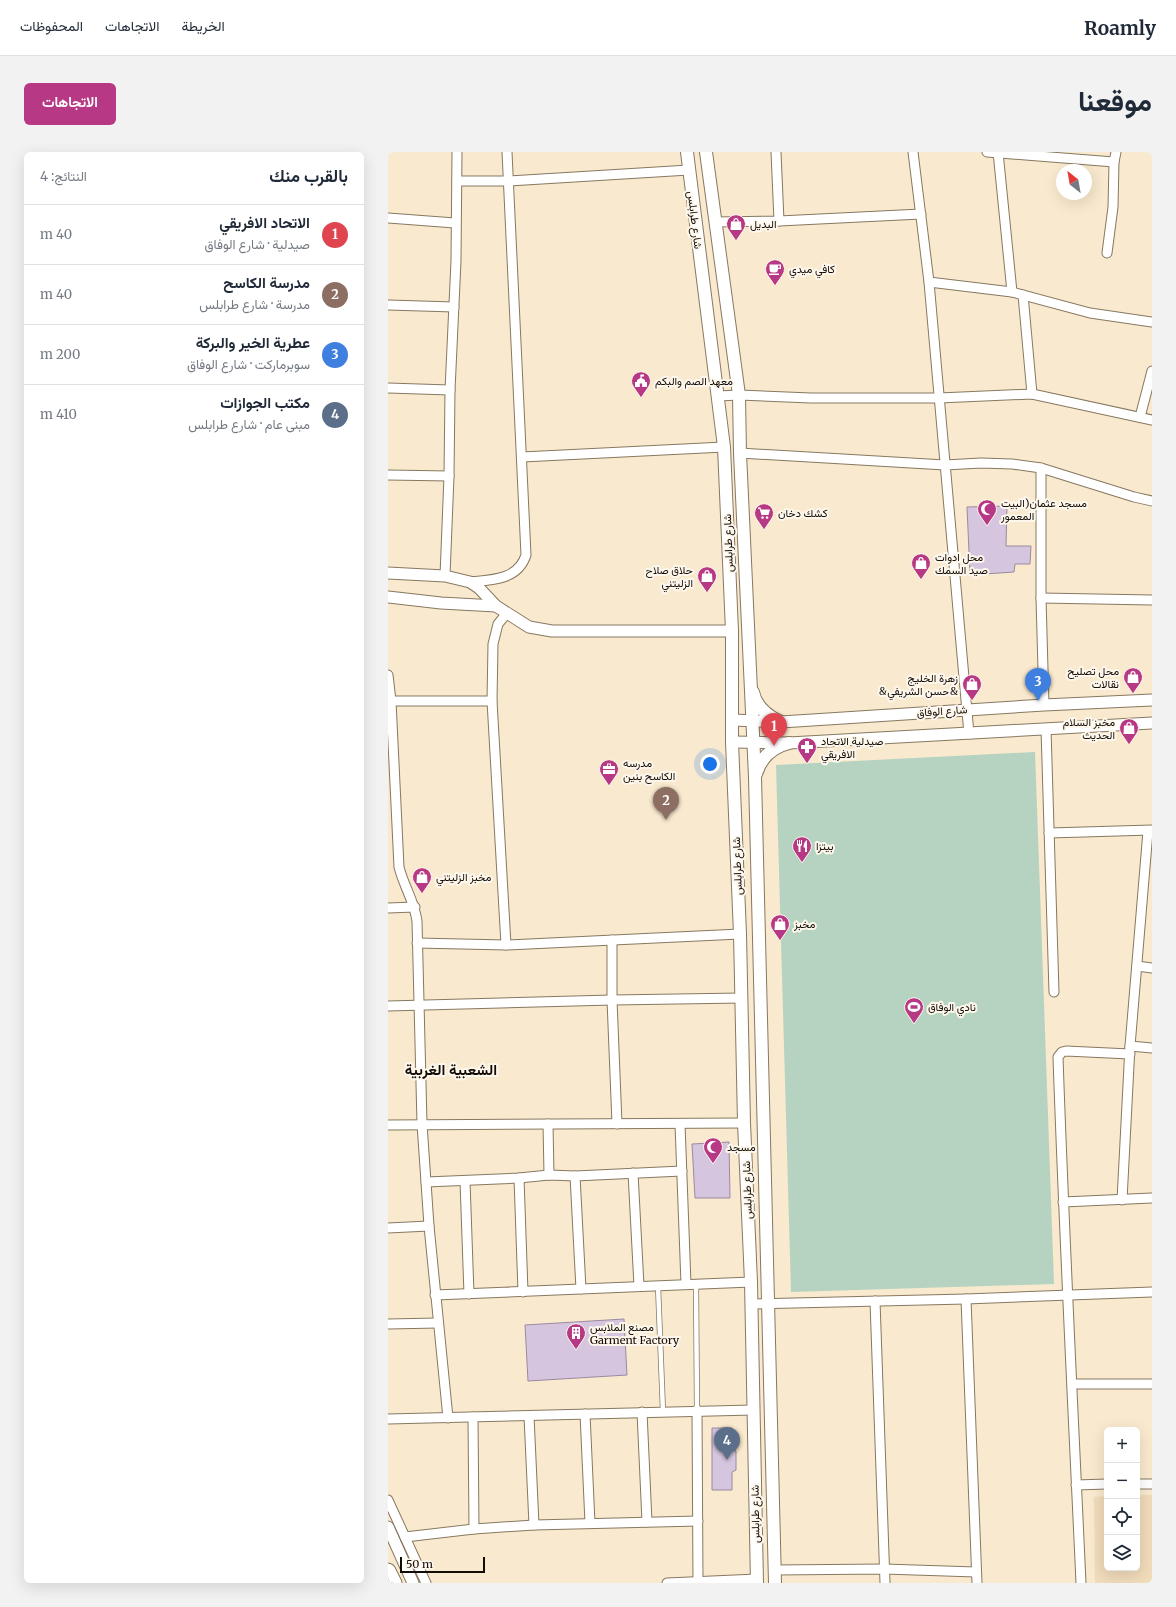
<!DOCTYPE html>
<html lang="ar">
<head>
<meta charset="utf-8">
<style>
	:root { --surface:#fff; --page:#f2f2f3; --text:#1f2937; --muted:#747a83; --line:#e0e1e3; --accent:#b73884 }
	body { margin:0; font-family:Merriweather,Vazirmatn,serif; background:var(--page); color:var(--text); direction:rtl }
	.controls { position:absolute; right:12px; bottom:12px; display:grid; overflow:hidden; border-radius:6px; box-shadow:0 4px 16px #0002 }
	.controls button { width:36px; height:36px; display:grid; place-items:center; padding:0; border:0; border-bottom:1px solid var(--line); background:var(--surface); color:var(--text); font:20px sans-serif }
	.compass { position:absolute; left:668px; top:12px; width:36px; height:36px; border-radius:50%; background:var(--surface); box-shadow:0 4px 16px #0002; rotate:329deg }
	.scale { position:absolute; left:12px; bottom:10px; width:85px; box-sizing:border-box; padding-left:4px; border:2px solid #120c05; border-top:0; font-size:11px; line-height:14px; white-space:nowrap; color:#120c05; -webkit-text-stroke:3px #fef7ed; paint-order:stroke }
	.you { position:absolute; left:322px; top:612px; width:14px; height:14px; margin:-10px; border:3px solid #fff; border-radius:50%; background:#1a73e8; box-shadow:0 0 0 6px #1a73e833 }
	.badge { display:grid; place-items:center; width:26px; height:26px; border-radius:50%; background:var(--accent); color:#fff; font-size:13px; font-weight:700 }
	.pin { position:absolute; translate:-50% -33px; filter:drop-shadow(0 1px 2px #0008) }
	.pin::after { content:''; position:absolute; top:21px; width:14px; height:12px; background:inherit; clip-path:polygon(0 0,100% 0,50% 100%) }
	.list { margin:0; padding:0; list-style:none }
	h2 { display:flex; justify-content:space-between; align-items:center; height:52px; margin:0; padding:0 16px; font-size:17px }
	h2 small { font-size:13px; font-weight:400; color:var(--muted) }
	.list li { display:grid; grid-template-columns:26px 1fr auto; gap:12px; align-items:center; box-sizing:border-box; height:60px; padding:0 16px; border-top:1px solid var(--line) }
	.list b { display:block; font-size:15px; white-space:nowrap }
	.list p { margin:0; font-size:13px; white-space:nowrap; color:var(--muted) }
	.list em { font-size:13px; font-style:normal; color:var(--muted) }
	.icon { flex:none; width:22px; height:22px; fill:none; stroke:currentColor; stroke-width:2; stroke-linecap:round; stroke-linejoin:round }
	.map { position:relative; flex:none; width:764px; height:1431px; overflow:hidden; direction:ltr; border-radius:6px }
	header { display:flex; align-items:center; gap:24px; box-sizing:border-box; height:56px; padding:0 20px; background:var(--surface); border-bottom:1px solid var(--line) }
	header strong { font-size:19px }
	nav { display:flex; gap:22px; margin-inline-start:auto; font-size:14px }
	.intro { display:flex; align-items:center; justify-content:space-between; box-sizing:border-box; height:96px; padding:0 24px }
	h1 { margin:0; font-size:28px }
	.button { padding:10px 18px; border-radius:6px; background:var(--accent); color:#fff; font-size:14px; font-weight:700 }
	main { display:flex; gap:24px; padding:0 24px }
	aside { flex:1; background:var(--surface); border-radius:6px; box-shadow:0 4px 16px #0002 }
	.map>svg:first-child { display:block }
	.built { fill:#f0dbba }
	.green { fill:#b5d3c0 }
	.building { fill:#d6c5de; stroke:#9a8aa1 }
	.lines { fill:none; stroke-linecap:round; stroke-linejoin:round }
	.service-casing { stroke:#877860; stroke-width:6 }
	.minor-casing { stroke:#877860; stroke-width:11 }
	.tertiary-casing { stroke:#877860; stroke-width:13 }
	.secondary-casing { stroke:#877860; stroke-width:14 }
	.trunk-casing { stroke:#877860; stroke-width:17 }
	.service { stroke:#fff; stroke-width:4.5 }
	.minor { stroke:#fff; stroke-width:9 }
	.tertiary { stroke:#fff; stroke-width:11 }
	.secondary { stroke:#fff; stroke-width:12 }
	.trunk { stroke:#fff; stroke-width:15 }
	.labels { text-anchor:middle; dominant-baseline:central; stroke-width:4; stroke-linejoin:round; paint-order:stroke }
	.street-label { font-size:11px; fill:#120c05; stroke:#fef7ed }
	.poi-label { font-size:11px; fill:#120c05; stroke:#fef7ed; text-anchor:start }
	.district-label { font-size:15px; font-weight:bold; fill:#120c05; stroke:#fef7ed }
</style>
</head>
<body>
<header>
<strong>Roamly</strong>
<nav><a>الخريطة</a><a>الاتجاهات</a><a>المحفوظات</a></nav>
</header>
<div class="intro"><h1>موقعنا</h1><a class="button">الاتجاهات</a></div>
<main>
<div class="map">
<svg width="764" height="1431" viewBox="0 0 764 1431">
	<rect width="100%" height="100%" fill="#f9e9ce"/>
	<!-- built -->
	<path class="built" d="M 749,1343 L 764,1343 L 764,1431 L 707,1431 L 706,1345 L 719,1344 L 719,1416 L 749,1416 Z"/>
	<!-- green -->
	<path class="green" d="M 647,600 L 666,1132 L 403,1140 L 388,613 Z"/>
	<!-- building -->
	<g class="building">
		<path d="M 619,354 L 618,394 L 643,394 L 642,412 L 627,412 L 626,420 L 582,423 L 579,355 Z"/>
		<path d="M 341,990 L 342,1046 L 307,1046 L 304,992 Z"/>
		<path d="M 236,1167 L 239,1223 L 140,1229 L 137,1173 Z"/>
		<path d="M 324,1276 L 344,1276 L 344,1297 L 348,1299 L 348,1318 L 344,1320 L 344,1338 L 324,1338 Z"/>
	</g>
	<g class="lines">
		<!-- service casing -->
		<g class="service-casing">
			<g id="service">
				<path d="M 308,1132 L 309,1258"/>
				<path d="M 270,1134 L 275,1260"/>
			</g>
		</g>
		<!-- minor casing -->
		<g class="minor-casing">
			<g id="minor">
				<path d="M 388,0 L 391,69"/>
				<path d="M 525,0 L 541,130 L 581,582"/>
				<path d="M 599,0 L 726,10"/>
				<path d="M 610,0 L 624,140"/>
				<path d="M 69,29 L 121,29 L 301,18"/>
				<path d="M 0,66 L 67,71"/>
				<path d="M 327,70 L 391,69 L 533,62"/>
				<path d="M 719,101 L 725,55 L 726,10 L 728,0"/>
				<path d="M 541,130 L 624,140 L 702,161 L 764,170"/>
				<path d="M 635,143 L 644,242"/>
				<path d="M 0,153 L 66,155"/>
				<path d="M 0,236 L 62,238"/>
				<path d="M 330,244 L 351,243 L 423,246 L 551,246 L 644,242 L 764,268"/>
				<path d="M 752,265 L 764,219"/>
				<path d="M 352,301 L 557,313 L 593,311 L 624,312 L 653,316 L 746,345 L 764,349"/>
				<path d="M 134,305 L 336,295"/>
				<path d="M 653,316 L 653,446 L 656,553"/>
				<path d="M 0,323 L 61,324"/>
				<path d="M 57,424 L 61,324 L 62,238 L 68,109 L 69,0"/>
				<path d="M 82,430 C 104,428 130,428 138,403 L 119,0"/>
				<path d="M 653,446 L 764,448"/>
				<path d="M 0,523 L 3,549 L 11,715 C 16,735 26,748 29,769 L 34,972 L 41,1074 L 60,1266"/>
				<path d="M 0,549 L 104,549"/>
				<path d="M 658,577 L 666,840"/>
				<path d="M 661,681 L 764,678"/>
				<path d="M 0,756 L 27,755"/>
				<path d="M 224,788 L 224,848 L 229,972"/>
				<path d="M 29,791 L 118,793 L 352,782"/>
				<path d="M 118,793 L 104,549 L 105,492 L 110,472 L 119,461"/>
				<path d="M 749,814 L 764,816"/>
				<path d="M 0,854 L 224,848 L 354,846"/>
				<path d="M 742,894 L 764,896"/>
				<path d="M 160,972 L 161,1023"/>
				<path d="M 292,972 L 298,1132"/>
				<path d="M 0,973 L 356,971"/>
				<path d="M 245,1021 L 251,1134"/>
				<path d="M 187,1024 L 193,1137"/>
				<path d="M 131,1026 L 135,1140"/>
				<path d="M 77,1029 L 81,1142"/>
				<path d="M 38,1030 L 131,1026 L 161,1023 L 187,1024 L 294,1019"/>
				<path d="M 734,1048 L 742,894 L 760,679"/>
				<path d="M 675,1050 L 764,1046"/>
				<path d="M 0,1076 L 41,1074"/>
				<path d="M 47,1143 L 363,1130"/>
				<path d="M 578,1147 L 589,1431"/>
				<path d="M 487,1149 L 497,1431"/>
				<path d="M 363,1152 L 578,1147 L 764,1140"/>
				<path d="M 0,1172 L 50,1171"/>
				<path d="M 684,1232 L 764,1232"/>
				<path d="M 309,1258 L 310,1430"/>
				<path d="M 254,1260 L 259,1370"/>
				<path d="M 197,1262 L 202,1371"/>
				<path d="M 141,1264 L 146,1373"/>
				<path d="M 85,1265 L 86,1377"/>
				<path d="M 0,1267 L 365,1258"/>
				<path d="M 749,1332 L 764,1332"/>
				<path d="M 688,1333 L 719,1332"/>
				<path d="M 0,1348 L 38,1431"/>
				<path d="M 17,1385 L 86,1377 L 146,1373 L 310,1369"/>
				<path d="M 387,1418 L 496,1417 L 588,1420"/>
				<path d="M 279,1431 L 369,1427"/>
				<path d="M 693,1431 C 685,1256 676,1081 670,905 L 674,900 L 678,899 L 742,902"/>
			</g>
		</g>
		<!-- tertiary casing -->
		<g class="tertiary-casing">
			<g id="tertiary">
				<path d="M 0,421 L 57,424 L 82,430 L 91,436 L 108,454 L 141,475 L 164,479 L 344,479"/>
				<path d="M 0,445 L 53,451 L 108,454"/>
				<path d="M 344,568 L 393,570 L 656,553 L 764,548"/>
				<path d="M 344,590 L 401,591 L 764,571"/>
				<path d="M 0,1375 L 25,1431"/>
			</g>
		</g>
		<!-- secondary casing -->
		<g class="secondary-casing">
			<g id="secondary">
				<path d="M 299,0 L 336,295 L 344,479 L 344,590 L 352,782 L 356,971 L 363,1130 L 369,1431"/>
				<path d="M 318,0 L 351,243 L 352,301 L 367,625 L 387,1431"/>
				<path d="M 365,540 C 368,555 379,564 393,570"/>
				<path d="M 368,622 C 373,605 385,595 401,591"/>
			</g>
		</g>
		<!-- trunk casing -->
		<g class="trunk-casing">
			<path id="trunk" d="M 0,1419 L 6,1431"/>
		</g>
		<!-- service -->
		<use href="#service" class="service"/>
		<!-- minor -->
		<use href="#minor" class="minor"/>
		<!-- tertiary -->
		<use href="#tertiary" class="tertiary"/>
		<!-- secondary -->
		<use href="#secondary" class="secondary"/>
		<!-- trunk -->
		<use href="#trunk" class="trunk"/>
	</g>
	<!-- icons -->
	<defs>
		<g id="shop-pin" transform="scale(1)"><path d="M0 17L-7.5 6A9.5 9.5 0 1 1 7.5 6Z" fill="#b73884" stroke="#fef7ed"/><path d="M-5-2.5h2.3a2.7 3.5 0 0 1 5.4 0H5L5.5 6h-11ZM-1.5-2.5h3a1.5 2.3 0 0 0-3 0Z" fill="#fff"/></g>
		<g id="cafe-pin" transform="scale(1)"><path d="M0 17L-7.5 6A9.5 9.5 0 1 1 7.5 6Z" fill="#b73884" stroke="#fef7ed"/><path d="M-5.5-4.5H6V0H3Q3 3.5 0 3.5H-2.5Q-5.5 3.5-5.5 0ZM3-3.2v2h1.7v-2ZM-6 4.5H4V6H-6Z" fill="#fff"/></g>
		<g id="civic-pin" transform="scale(1)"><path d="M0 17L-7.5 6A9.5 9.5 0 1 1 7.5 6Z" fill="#b73884" stroke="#fef7ed"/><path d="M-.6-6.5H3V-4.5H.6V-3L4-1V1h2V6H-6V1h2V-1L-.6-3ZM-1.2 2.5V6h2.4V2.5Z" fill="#fff"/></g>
		<g id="mosque-pin" transform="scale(1)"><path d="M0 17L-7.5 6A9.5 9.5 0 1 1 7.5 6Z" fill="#b73884" stroke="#fef7ed"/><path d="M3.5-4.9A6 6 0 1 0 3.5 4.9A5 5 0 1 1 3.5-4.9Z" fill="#fff"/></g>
		<g id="supermarket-pin" transform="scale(1)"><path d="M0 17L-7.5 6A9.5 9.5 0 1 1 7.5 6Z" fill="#b73884" stroke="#fef7ed"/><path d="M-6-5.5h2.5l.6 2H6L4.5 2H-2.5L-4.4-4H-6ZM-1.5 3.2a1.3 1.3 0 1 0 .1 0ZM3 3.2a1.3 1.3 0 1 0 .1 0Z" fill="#fff"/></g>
		<g id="pharmacy-pin" transform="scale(1)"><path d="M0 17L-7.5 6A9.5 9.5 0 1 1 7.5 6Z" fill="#b73884" stroke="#fef7ed"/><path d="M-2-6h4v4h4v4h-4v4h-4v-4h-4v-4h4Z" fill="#fff"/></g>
		<g id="office-pin" transform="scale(1)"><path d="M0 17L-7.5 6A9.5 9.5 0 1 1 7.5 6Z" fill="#b73884" stroke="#fef7ed"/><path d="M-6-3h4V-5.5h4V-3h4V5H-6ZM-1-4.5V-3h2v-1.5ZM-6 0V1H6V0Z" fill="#fff"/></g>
		<g id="restaurant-pin" transform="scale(1)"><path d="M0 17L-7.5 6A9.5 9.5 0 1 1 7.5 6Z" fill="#b73884" stroke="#fef7ed"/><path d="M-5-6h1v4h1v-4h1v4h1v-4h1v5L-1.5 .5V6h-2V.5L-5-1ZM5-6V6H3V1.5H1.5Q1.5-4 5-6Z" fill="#fff"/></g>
		<g id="stadium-pin" transform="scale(1)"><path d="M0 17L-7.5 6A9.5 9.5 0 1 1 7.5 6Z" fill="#b73884" stroke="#fef7ed"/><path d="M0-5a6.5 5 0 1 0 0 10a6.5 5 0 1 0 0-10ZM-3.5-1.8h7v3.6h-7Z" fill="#fff"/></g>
		<g id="building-pin" transform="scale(1)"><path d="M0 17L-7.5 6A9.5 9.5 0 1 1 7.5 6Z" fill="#b73884" stroke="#fef7ed"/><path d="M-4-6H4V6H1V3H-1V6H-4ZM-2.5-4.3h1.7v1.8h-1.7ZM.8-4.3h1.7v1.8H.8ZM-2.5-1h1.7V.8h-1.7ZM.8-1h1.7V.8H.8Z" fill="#fff"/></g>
	</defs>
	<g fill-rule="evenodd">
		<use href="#shop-pin" x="348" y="72"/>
		<use href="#cafe-pin" x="387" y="117"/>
		<use href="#civic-pin" x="253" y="229"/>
		<use href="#mosque-pin" x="599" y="357"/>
		<use href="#supermarket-pin" x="376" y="361"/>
		<use href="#shop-pin" x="533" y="411"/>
		<use href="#shop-pin" x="319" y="424"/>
		<use href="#shop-pin" x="745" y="525"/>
		<use href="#shop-pin" x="584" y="532"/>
		<use href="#shop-pin" x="741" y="576"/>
		<use href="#pharmacy-pin" x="419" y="595"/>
		<use href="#office-pin" x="221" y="617"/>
		<use href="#restaurant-pin" x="414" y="694"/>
		<use href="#shop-pin" x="34" y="725"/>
		<use href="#shop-pin" x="392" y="772"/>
		<use href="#stadium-pin" x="526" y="855"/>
		<use href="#mosque-pin" x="325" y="995"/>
		<use href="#building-pin" x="188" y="1181"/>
	</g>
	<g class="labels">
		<!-- street labels -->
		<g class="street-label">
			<text transform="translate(307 68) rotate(83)">شارع طرابلس</text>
			<text transform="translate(340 391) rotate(-92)">شارع طرابلس</text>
			<text transform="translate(554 559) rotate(-4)">شارع الوفاق</text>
			<text transform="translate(349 714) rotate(-92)">شارع طرابلس</text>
			<text transform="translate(359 1038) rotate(-92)">شارع طرابلس</text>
			<text transform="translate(367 1362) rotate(-91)">شارع طرابلس</text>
		</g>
		<!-- poi labels -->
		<g class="poi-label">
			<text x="362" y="72">البديل</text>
			<text x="401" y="117">كافي ميدي</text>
			<text x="267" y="229">معهد الصم والبكم</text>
			<text x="613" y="351">مسجد عثمان(البيت<tspan x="613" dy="13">المعمور</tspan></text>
			<text x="390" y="361">كشك دخان</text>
			<text x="547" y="405">محل ادوات<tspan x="547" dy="13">صيد السمك</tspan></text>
			<text x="305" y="418" text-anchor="end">حلاق صلاح<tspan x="305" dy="13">الزليتني</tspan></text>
			<text x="731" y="519" text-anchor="end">محل تصليح<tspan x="731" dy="13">نقالات</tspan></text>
			<text x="570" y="526" text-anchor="end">زهرة الخليج<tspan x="570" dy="13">&amp;حسن الشريفي&amp;</tspan></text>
			<text x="727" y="570" text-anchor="end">مخبز السلام<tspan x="727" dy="13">الحديث</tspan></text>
			<text x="433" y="589">صيدلية الاتحاد<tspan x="433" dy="13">الافريقي</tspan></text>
			<text x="235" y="611">مدرسه<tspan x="235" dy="13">الكاسح بنين</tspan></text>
			<text x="428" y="694">بيتزا</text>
			<text x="48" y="725">مخبز الزليتني</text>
			<text x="406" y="772">مخبز</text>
			<text x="540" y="855">نادي الوفاق</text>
			<text x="339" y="995">مسجد</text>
			<text x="202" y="1175">مصنع الملابس<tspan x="202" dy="13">Garment Factory</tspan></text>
		</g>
		<!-- district labels -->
		<g class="district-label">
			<text x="63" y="917">الشعبية الغربية</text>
		</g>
	</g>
</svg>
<div class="controls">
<button>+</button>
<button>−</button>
<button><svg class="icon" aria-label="locate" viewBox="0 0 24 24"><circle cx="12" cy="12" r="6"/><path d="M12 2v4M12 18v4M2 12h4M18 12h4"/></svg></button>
<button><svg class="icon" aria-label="layers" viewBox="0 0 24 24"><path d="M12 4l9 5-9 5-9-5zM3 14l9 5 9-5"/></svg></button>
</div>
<svg class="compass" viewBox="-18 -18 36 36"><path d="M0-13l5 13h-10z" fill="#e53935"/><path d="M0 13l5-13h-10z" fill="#747a83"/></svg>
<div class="scale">50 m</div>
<div class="you"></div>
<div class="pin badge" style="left:386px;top:594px;background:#e0444e">1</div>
<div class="pin badge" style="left:278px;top:668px;background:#8d6e63">2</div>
<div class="pin badge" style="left:650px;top:549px;background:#3f7fe0">3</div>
<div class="pin badge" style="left:339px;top:1308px;background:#5c6f8a">4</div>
</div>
<aside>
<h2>بالقرب منك<small>النتائج: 4</small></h2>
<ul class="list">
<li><span class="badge" style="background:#e0444e">1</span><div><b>الاتحاد الافريقي</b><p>صيدلية · شارع الوفاق</p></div><em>40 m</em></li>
<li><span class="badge" style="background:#8d6e63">2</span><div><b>مدرسة الكاسح</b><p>مدرسة · شارع طرابلس</p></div><em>40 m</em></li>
<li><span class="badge" style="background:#3f7fe0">3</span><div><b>عطرية الخير والبركة</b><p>سوبرماركت · شارع الوفاق</p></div><em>200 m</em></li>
<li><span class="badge" style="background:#5c6f8a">4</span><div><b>مكتب الجوازات</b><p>مبنى عام · شارع طرابلس</p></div><em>410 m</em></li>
</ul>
</aside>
</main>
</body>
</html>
